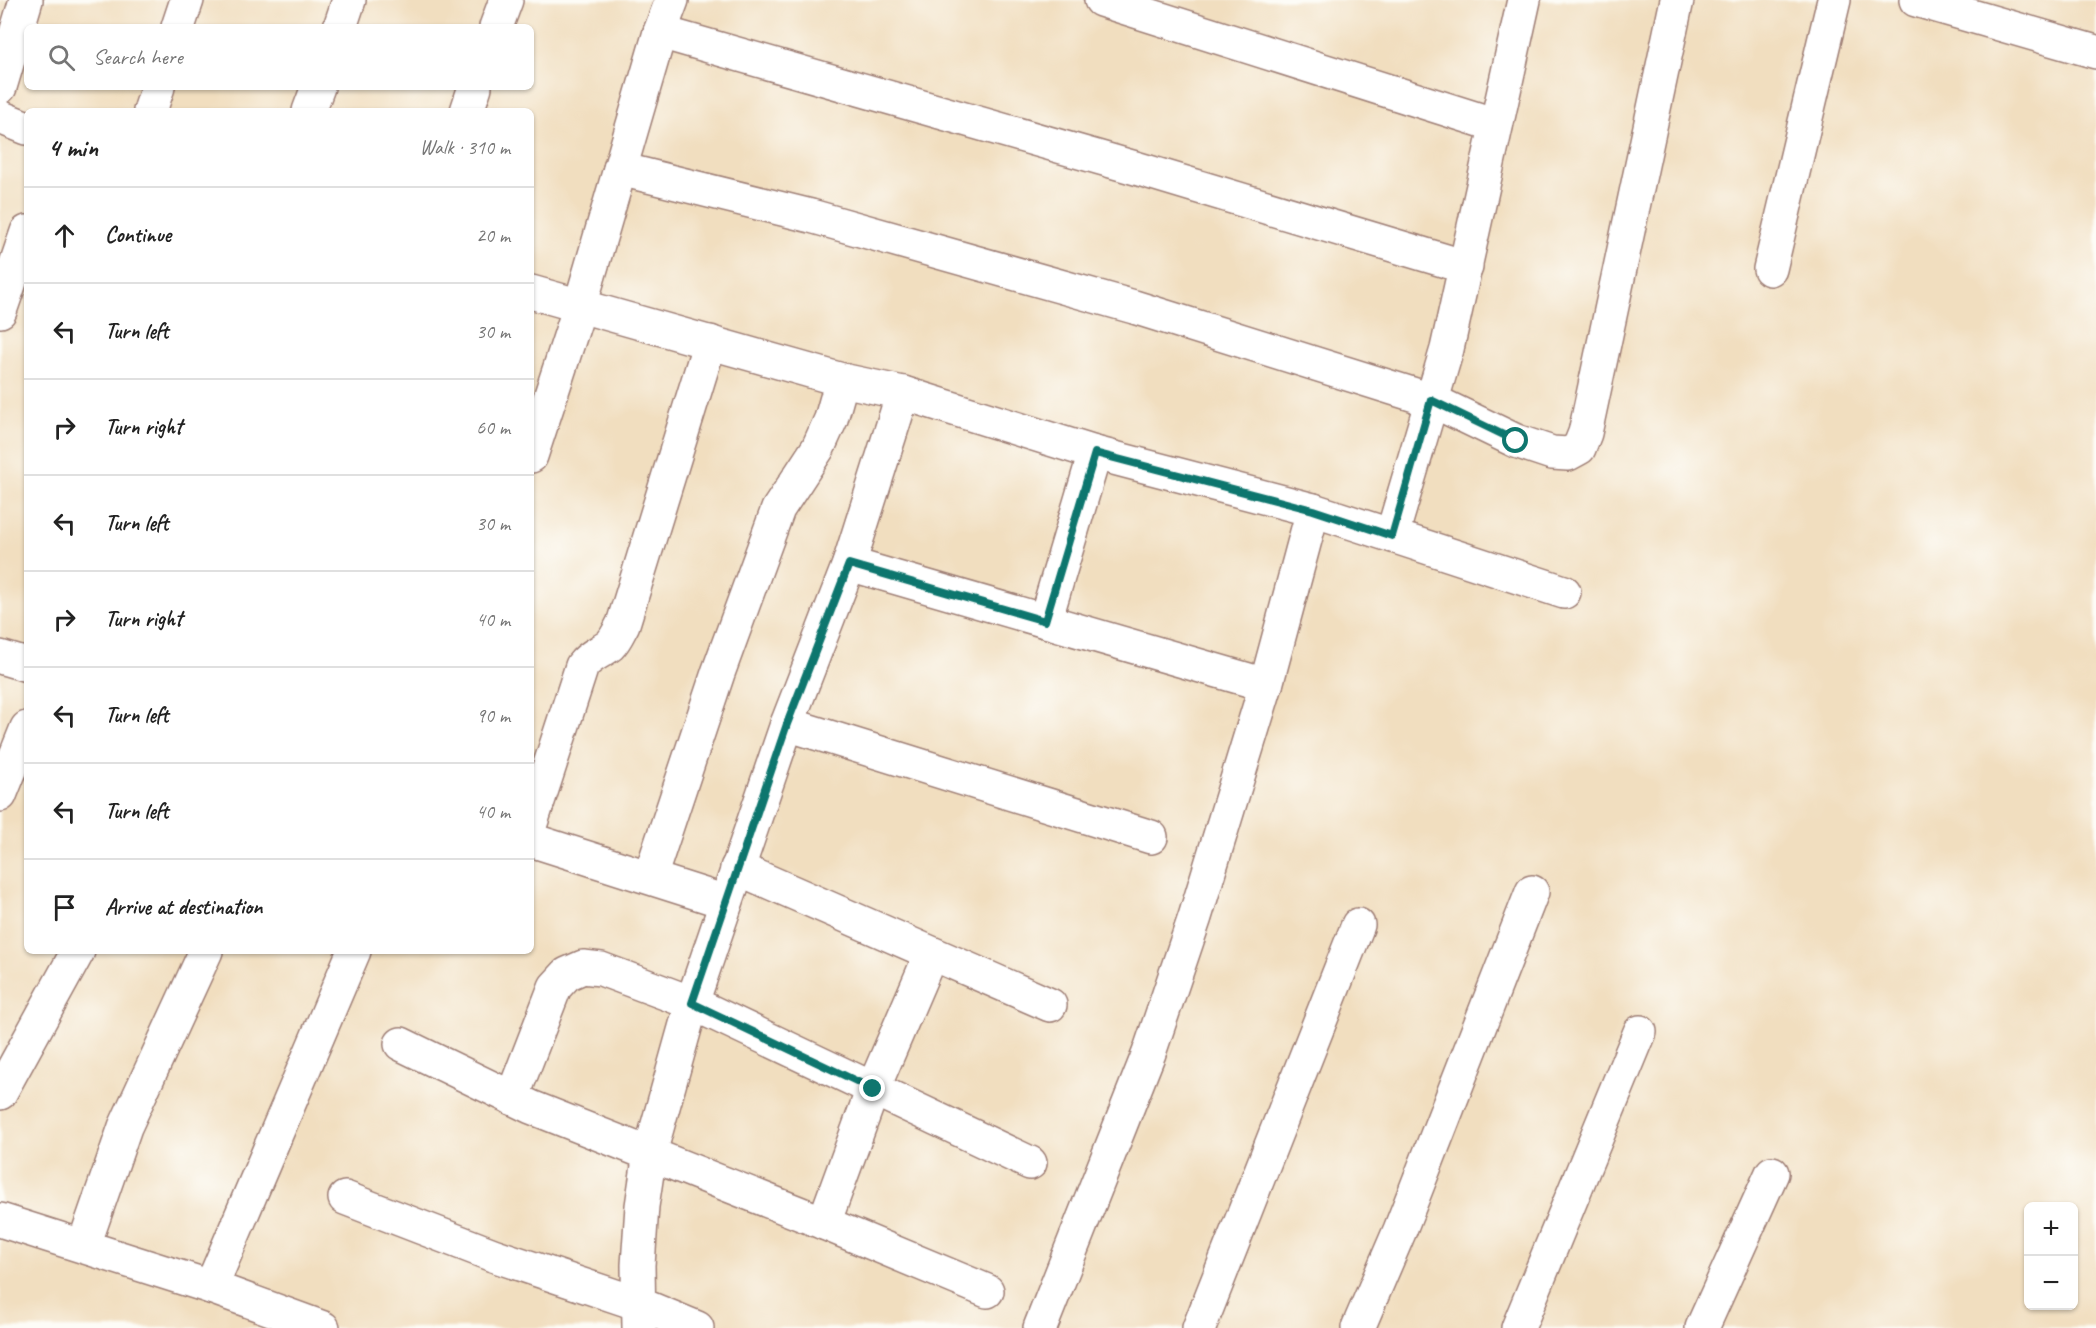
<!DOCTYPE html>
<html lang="en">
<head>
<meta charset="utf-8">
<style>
	:root { --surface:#fff; --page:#f2f2f2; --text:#222; --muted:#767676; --line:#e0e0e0 }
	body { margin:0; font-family:Caveat,sans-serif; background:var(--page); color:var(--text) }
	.controls { position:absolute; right:18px; bottom:18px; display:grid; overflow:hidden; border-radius:9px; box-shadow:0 2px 4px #0004 }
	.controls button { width:54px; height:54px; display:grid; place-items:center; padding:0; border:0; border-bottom:2px solid var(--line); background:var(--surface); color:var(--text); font:30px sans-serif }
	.stop { position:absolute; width:18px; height:18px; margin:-14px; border:4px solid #0f766e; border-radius:50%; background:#fff }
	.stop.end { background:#0f766e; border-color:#fff; box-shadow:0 2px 6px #0008 }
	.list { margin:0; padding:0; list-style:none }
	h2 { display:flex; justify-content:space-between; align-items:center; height:78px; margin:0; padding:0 24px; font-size:26px }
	h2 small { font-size:20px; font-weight:400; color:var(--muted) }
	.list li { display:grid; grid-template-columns:39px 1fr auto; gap:18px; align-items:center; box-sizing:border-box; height:96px; padding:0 24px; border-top:2px solid var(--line) }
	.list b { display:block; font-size:22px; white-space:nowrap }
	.list em { font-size:20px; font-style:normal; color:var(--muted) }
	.icon { flex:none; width:33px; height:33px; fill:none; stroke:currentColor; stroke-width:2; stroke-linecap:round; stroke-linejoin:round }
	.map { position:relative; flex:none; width:2096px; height:1328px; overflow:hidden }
	.search { position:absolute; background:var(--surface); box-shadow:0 2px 4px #0004; left:24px; top:24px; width:510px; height:66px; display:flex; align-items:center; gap:15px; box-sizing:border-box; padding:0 21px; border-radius:9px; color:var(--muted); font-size:22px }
	.panel { position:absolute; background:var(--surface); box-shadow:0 2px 4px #0004; left:24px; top:108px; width:510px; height:846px; border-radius:9px }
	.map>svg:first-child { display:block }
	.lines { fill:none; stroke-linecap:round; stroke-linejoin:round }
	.minor-casing { stroke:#9e7e75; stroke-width:36 }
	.minor { stroke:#fff; stroke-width:33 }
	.route { stroke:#0f766e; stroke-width:8 }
</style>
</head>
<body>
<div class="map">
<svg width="2096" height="1328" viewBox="0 0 2096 1328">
	<rect width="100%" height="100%" fill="#fdfcf7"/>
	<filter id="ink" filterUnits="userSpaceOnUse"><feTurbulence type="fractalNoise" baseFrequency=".0167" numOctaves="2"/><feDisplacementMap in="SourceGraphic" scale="12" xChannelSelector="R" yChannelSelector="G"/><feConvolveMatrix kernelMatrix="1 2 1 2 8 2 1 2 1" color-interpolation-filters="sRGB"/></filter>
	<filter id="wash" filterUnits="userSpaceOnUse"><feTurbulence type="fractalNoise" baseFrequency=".008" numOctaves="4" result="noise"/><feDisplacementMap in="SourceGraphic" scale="24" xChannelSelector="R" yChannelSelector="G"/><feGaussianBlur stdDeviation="1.35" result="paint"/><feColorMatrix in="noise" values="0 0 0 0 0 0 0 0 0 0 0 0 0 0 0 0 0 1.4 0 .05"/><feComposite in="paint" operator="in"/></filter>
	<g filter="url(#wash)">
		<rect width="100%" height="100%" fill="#f1debf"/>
	</g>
	<g filter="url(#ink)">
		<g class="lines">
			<!-- minor casing -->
			<g class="minor-casing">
				<g id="minor">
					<path d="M 1101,0 L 1496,125"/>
					<path d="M 1916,0 L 2096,52"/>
					<path d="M 178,27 L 187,0"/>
					<path d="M 340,27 L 349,0"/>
					<path d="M 496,27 L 506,0"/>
					<path d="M 660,32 L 1139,169 L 1466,267"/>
					<path d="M 0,87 L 26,0"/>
					<path d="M 150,111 L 158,87"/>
					<path d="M 309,111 L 318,87"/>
					<path d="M 467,111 L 475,87"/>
					<path d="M 0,117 L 27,128"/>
					<path d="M 620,169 L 811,216 L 1134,307 L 1431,400 L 1516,441 L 1552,453 L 1568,454 L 1579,448 L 1585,433 L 1677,0"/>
					<path d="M 1770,269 L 1834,0"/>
					<path d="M 531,292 L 842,380 L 903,393 L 1095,453 L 1313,510 L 1564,592"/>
					<path d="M 0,311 L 27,232"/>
					<path d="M 531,456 L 580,306 L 660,32 L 672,0"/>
					<path d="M 1392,535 L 1447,349 L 1524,0"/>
					<path d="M 849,564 L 1266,685"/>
					<path d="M 1045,621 L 1095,453"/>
					<path d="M 0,657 L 27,665"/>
					<path d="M 787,724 L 1151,837"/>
					<path d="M 0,795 L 27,728"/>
					<path d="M 531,823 L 582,666 C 590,655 600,653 610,645 C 616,639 619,631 623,624 L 710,342"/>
					<path d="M 531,840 L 726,902"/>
					<path d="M 737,868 L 1050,1005"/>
					<path d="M 650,877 L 718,673 L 778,509 L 818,448 L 831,419 L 842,380"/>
					<path d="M 401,1044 L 531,1107 L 824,1223 L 987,1291"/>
					<path d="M 0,1093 L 78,951"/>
					<path d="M 512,1098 L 555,987 L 567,974 L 583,967 L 601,969 L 692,1003 L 1030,1163"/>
					<path d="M 345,1198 L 493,1255 L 639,1304 L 697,1328"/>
					<path d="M 0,1220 L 211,1287 L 323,1328"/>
					<path d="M 824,1223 L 873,1089 L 931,954"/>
					<path d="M 84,1245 L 125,1127 L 206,951"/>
					<path d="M 211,1287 L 354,951"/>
					<path d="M 639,1328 L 638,1265 L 642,1206 L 650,1153 L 692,1003 L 787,724 L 849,564 L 903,393"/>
					<path d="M 1040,1328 L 1149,1053 L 1195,917 L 1266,685 L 1313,510"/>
					<path d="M 1199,1328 L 1358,925"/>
					<path d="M 1358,1328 L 1400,1230 L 1532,892"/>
					<path d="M 1518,1328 L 1640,1032"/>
					<path d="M 1702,1328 L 1772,1173"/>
				</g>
			</g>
			<!-- minor -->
			<use href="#minor" class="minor"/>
		</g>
	</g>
	<g class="lines" filter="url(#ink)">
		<!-- route -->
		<path class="route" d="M 873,1089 L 692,1003 L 787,724 L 849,564 L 1045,621 L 1095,453 L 1313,510 L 1392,536 L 1431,400 L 1516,441"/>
	</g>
</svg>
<div class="controls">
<button>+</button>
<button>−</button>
</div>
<div class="stop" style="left:1516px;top:441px"></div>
<div class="stop end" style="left:873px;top:1089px"></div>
<div class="search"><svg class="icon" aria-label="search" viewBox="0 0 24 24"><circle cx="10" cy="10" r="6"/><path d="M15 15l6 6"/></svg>Search here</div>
<section class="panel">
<h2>4 min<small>Walk · 310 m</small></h2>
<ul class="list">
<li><svg class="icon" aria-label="ahead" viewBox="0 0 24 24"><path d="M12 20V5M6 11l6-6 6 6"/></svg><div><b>Continue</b></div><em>20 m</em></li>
<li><svg class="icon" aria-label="left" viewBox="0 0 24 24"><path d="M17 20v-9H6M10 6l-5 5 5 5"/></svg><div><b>Turn left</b></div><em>30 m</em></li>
<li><svg class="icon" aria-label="right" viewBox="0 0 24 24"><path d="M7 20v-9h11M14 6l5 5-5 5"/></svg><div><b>Turn right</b></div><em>60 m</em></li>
<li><svg class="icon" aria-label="left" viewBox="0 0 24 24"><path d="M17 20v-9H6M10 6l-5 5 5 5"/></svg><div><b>Turn left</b></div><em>30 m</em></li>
<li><svg class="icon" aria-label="right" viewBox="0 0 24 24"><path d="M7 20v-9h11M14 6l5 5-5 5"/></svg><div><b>Turn right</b></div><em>40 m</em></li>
<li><svg class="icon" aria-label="left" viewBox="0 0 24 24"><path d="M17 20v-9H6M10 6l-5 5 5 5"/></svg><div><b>Turn left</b></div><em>90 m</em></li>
<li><svg class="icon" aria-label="left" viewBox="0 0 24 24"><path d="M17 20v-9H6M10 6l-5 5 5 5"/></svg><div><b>Turn left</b></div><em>40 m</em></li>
<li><svg class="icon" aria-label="arrive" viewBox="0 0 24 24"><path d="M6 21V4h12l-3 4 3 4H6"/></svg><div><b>Arrive at destination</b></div></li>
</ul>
</section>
</div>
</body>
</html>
